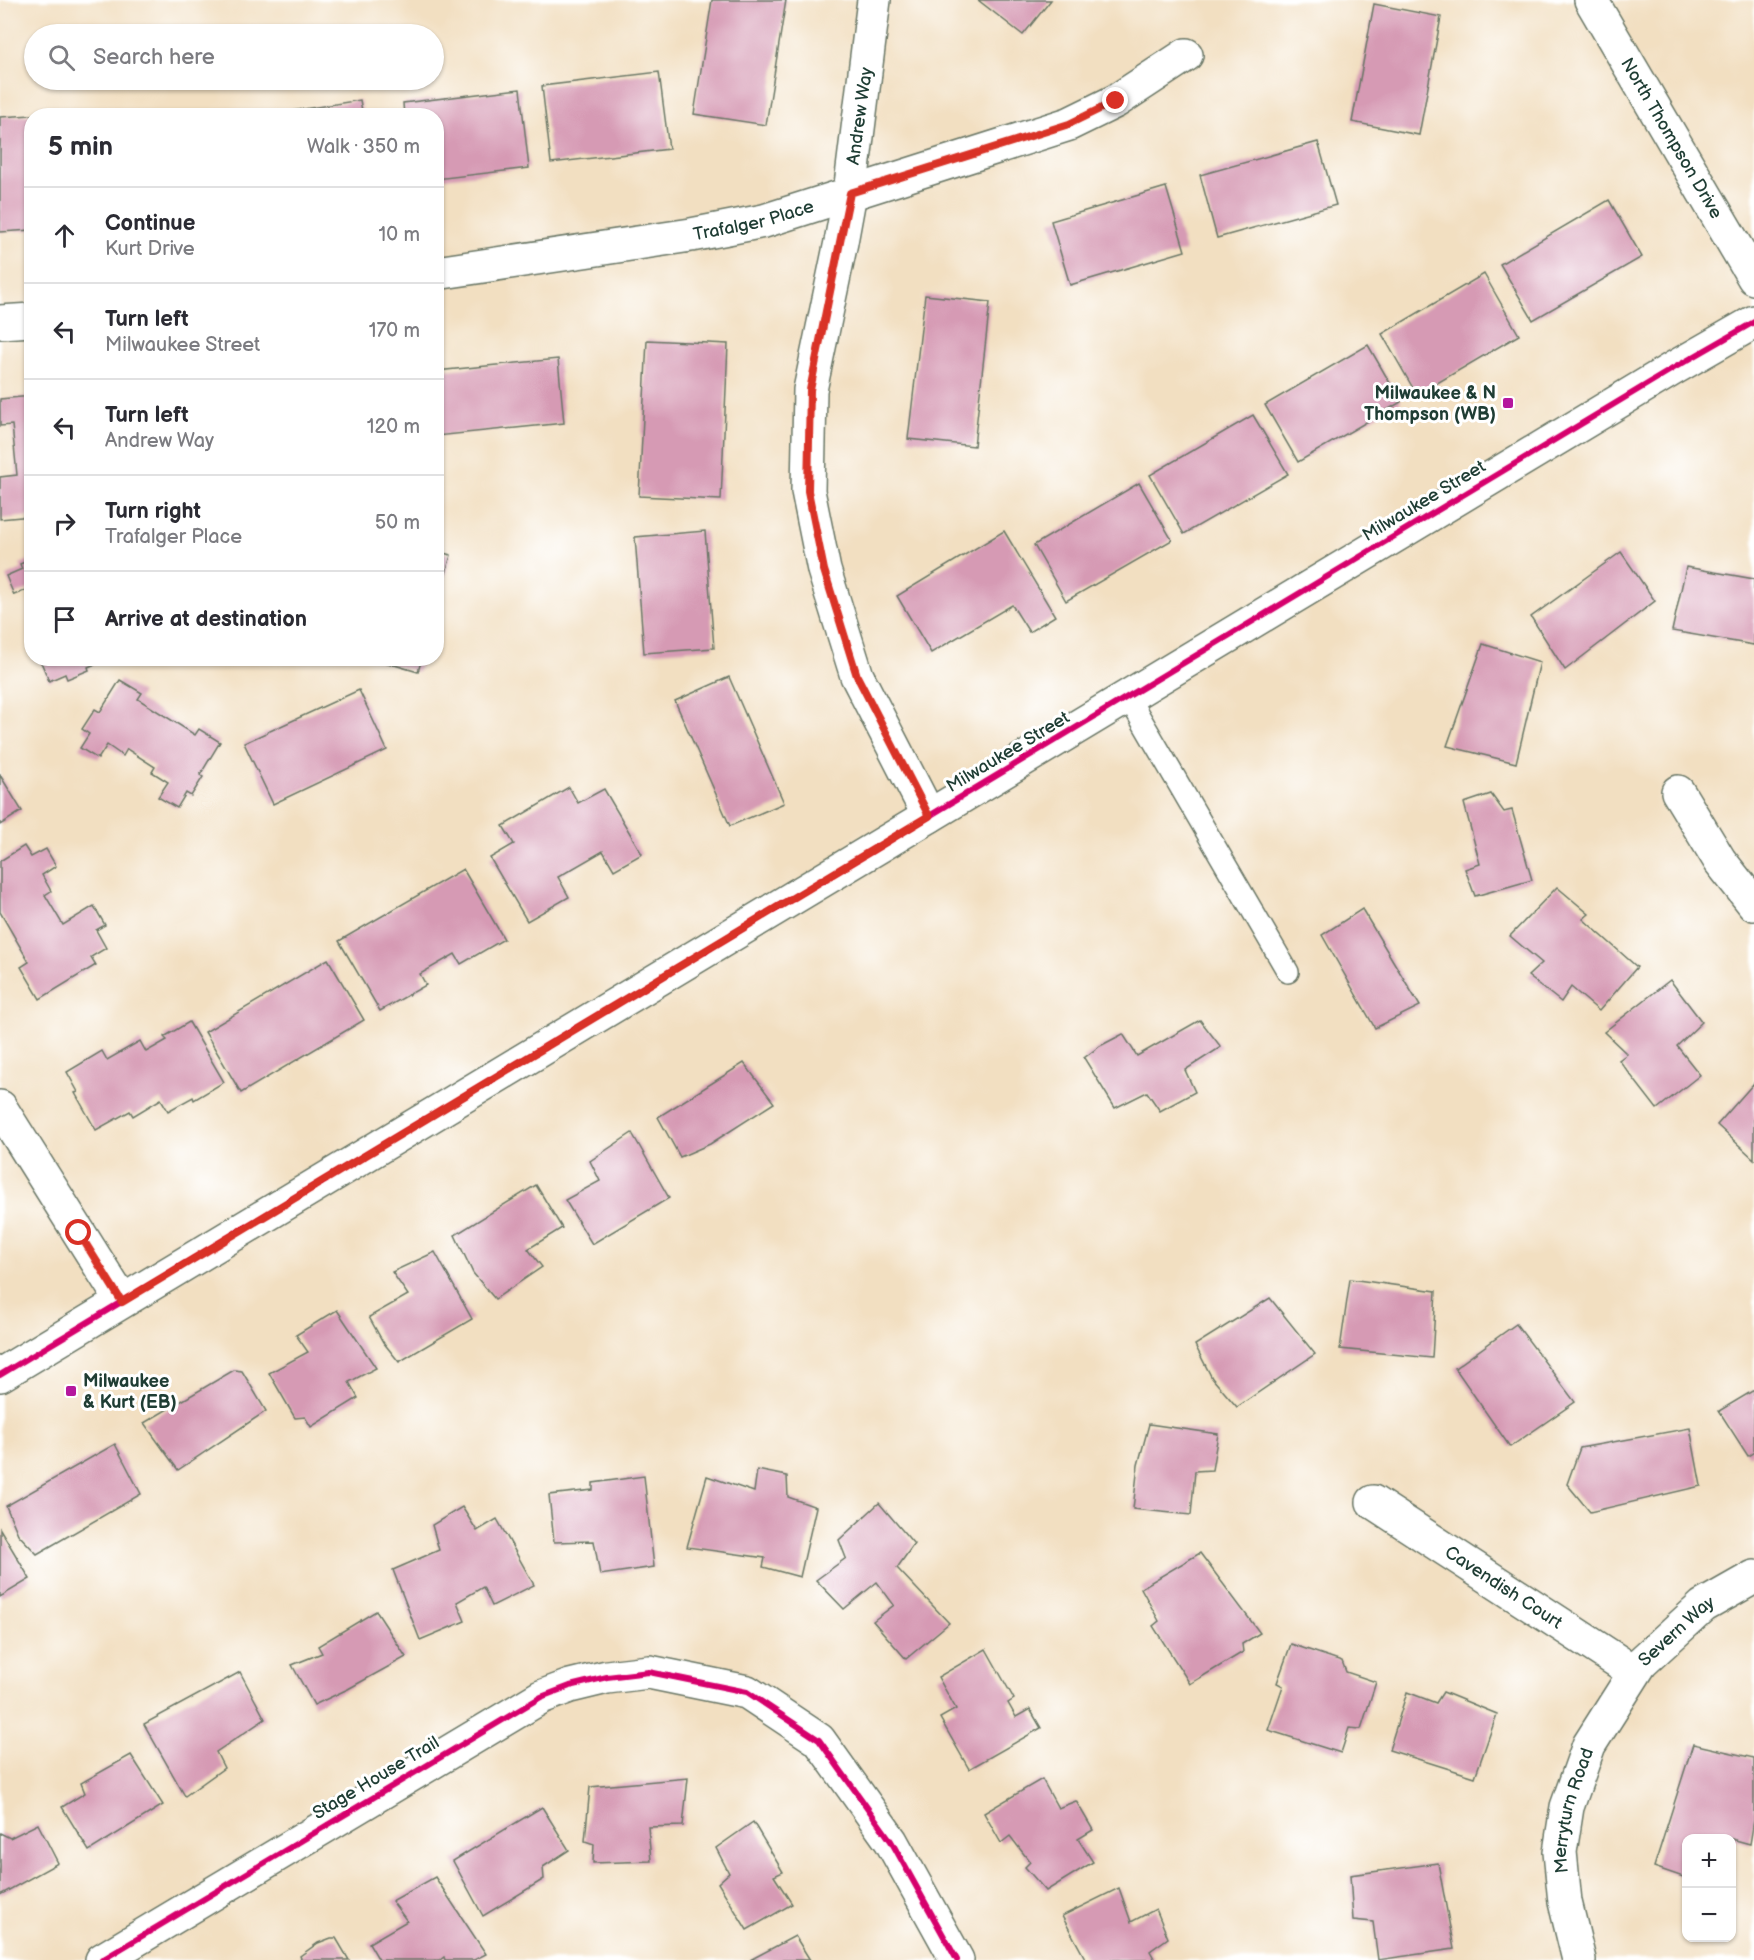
<!DOCTYPE html>
<html lang="en">
<head>
<meta charset="utf-8">
<style>
	:root { --surface:#fff; --page:#f7f7f7; --text:#2b2b33; --muted:#7c7c81; --line:#e1e1e2 }
	body { margin:0; font-family:"Balsamiq Sans",sans-serif; background:var(--page); color:var(--text) }
	.controls { position:absolute; right:18px; bottom:18px; display:grid; overflow:hidden; border-radius:12px; box-shadow:0 2px 4px #0004 }
	.controls button { width:54px; height:54px; display:grid; place-items:center; padding:0; border:0; border-bottom:2px solid var(--line); background:var(--surface); color:var(--text); font:30px sans-serif }
	.stop { position:absolute; width:18px; height:18px; margin:-14px; border:4px solid #d93025; border-radius:50%; background:#fff }
	.stop.end { background:#d93025; border-color:#fff; box-shadow:0 2px 6px #0008 }
	.list { margin:0; padding:0; list-style:none }
	h2 { display:flex; justify-content:space-between; align-items:center; height:78px; margin:0; padding:0 24px; font-size:26px }
	h2 small { font-size:20px; font-weight:400; color:var(--muted) }
	.list li { display:grid; grid-template-columns:39px 1fr auto; gap:18px; align-items:center; box-sizing:border-box; height:96px; padding:0 24px; border-top:2px solid var(--line) }
	.list b { display:block; font-size:22px; white-space:nowrap }
	.list p { margin:0; font-size:20px; white-space:nowrap; color:var(--muted) }
	.list em { font-size:20px; font-style:normal; color:var(--muted) }
	.icon { flex:none; width:33px; height:33px; fill:none; stroke:currentColor; stroke-width:2; stroke-linecap:round; stroke-linejoin:round }
	.map { position:relative; flex:none; width:1754px; height:1960px; overflow:hidden }
	.search { position:absolute; background:var(--surface); box-shadow:0 2px 4px #0004; left:24px; top:24px; width:420px; height:66px; display:flex; align-items:center; gap:15px; box-sizing:border-box; padding:0 21px; border-radius:33px; color:var(--muted); font-size:22px }
	.panel { position:absolute; background:var(--surface); box-shadow:0 2px 4px #0004; left:24px; top:108px; width:420px; height:558px; border-radius:24px }
	.map>svg:first-child { display:block }
	.building { fill:#d69ab4 }
	.lines { fill:none; stroke-linecap:round; stroke-linejoin:round }
	.service-casing { stroke:#697665; stroke-width:24 }
	.minor-casing { stroke:#697665; stroke-width:36 }
	.tertiary-casing { stroke:#697665; stroke-width:36 }
	.service { stroke:#fff; stroke-width:21 }
	.minor { stroke:#fff; stroke-width:33 }
	.tertiary { stroke:#fff; stroke-width:33 }
	.cycleway-casing { stroke:#fff; stroke-width:10 }
	.cycleway { stroke:#d6006c; stroke-width:6 }
	.route { stroke:#d93025; stroke-width:8 }
	.poi-dot { fill:#b5179e; stroke:#fff; stroke-width:2 }
	.labels { text-anchor:middle; dominant-baseline:central; stroke-width:6; stroke-linejoin:round; paint-order:stroke }
	.street-label { font-size:18px; fill:#1f3d34; stroke:#fff }
	.poi-label { font-size:18px; font-weight:bold; fill:#1f3d34; stroke:#fff; text-anchor:end }
</style>
</head>
<body>
<div class="map">
<svg width="1754" height="1960" viewBox="0 0 1754 1960">
	<rect width="100%" height="100%" fill="#fff"/>
	<filter id="ink" filterUnits="userSpaceOnUse"><feTurbulence type="fractalNoise" baseFrequency=".0167" numOctaves="2"/><feDisplacementMap in="SourceGraphic" scale="12" xChannelSelector="R" yChannelSelector="G"/><feConvolveMatrix kernelMatrix="1 2 1 2 8 2 1 2 1" color-interpolation-filters="sRGB"/></filter>
	<filter id="wash" filterUnits="userSpaceOnUse"><feTurbulence type="fractalNoise" baseFrequency=".008" numOctaves="4" result="noise"/><feDisplacementMap in="SourceGraphic" scale="24" xChannelSelector="R" yChannelSelector="G"/><feGaussianBlur stdDeviation="1.35" result="paint"/><feColorMatrix in="noise" values="0 0 0 0 0 0 0 0 0 0 0 0 0 0 0 0 0 1.4 0 .05"/><feComposite in="paint" operator="in"/></filter>
	<g filter="url(#wash)">
		<rect width="100%" height="100%" fill="#f2dfc1"/>
		<g id="blocks">
			<!-- building -->
			<g class="building">
				<path d="M 712,0 L 786,0 L 766,125 L 694,114 Z"/>
				<path d="M 978,0 L 1051,0 L 1023,35 Z"/>
				<path d="M 1374,4 L 1441,17 L 1419,135 L 1352,122 Z"/>
				<path d="M 659,72 L 669,149 L 551,163 L 542,86 Z"/>
				<path d="M 520,89 L 529,168 L 436,179 L 436,116 L 404,116 L 403,103 Z"/>
				<path d="M 360,100 L 363,116 L 286,116 L 286,112 Z"/>
				<path d="M 32,115 L 32,230 L 0,232 L 0,117 Z"/>
				<path d="M 1318,142 L 1336,205 L 1217,238 L 1200,175 Z"/>
				<path d="M 1166,187 L 1185,251 L 1070,285 L 1051,221 Z"/>
				<path d="M 1609,200 L 1642,257 L 1533,320 L 1500,264 Z"/>
				<path d="M 1484,274 L 1519,335 L 1417,395 L 1382,334 Z"/>
				<path d="M 925,295 L 990,302 L 974,446 L 908,439 Z"/>
				<path d="M 647,340 L 728,344 L 721,500 L 639,496 Z"/>
				<path d="M 1368,345 L 1401,402 L 1298,462 L 1265,405 Z"/>
				<path d="M 558,359 L 564,423 L 436,436 L 436,371 Z"/>
				<path d="M 32,396 L 32,516 L 0,519 L 0,477 L 17,475 L 12,425 L 0,426 L 0,399 Z"/>
				<path d="M 1253,415 L 1288,474 L 1184,534 L 1150,475 Z"/>
				<path d="M 1139,483 L 1172,540 L 1066,601 L 1034,545 Z"/>
				<path d="M 705,531 L 714,648 L 644,653 L 635,537 Z"/>
				<path d="M 1004,531 L 1055,616 L 1029,632 L 1012,605 L 931,653 L 897,596 Z"/>
				<path d="M 436,551 L 451,555 L 437,605 L 436,605 Z"/>
				<path d="M 1621,552 L 1655,601 L 1565,670 L 1531,617 Z"/>
				<path d="M 32,559 L 32,588 L 14,595 L 6,576 L 22,569 L 20,564 Z"/>
				<path d="M 1686,567 L 1754,579 L 1754,645 L 1672,631 Z"/>
				<path d="M 1483,644 L 1540,662 L 1516,763 L 1447,746 Z"/>
				<path d="M 49,658 L 108,658 L 108,659 L 88,667 L 89,670 L 67,679 L 65,674 L 49,681 L 41,662 Z"/>
				<path d="M 371,658 L 422,658 L 418,672 Z"/>
				<path d="M 729,677 L 784,803 L 730,826 L 675,701 Z"/>
				<path d="M 120,680 L 142,693 L 138,699 L 195,735 L 199,729 L 220,742 L 200,775 L 203,777 L 191,796 L 186,793 L 177,808 L 158,797 L 168,782 L 152,772 L 155,767 L 127,749 L 123,756 L 107,745 L 98,759 L 80,748 L 89,734 L 82,729 L 95,709 L 100,712 Z"/>
				<path d="M 359,690 L 387,750 L 273,804 L 244,743 Z"/>
				<path d="M 0,775 L 22,811 L 0,825 Z"/>
				<path d="M 569,787 L 578,803 L 604,789 L 642,854 L 614,870 L 603,851 L 558,877 L 569,897 L 527,921 L 490,858 L 514,844 L 503,826 Z"/>
				<path d="M 1491,794 L 1504,812 L 1512,810 L 1532,880 L 1475,896 L 1465,869 L 1480,864 L 1464,803 Z"/>
				<path d="M 24,846 L 31,857 L 46,849 L 56,866 L 42,875 L 51,891 L 45,895 L 63,925 L 94,906 L 105,925 L 96,930 L 106,948 L 91,957 L 96,965 L 40,999 L 21,967 L 29,962 L 0,912 L 0,861 Z"/>
				<path d="M 463,869 L 504,939 L 461,964 L 455,954 L 420,974 L 426,985 L 380,1011 L 339,941 Z"/>
				<path d="M 1557,887 L 1589,914 L 1583,919 L 1637,967 L 1599,1011 L 1571,987 L 1561,1002 L 1528,976 L 1542,963 L 1510,936 Z"/>
				<path d="M 1362,909 L 1420,1006 L 1375,1028 L 1322,935 Z"/>
				<path d="M 328,959 L 364,1020 L 241,1093 L 205,1032 Z"/>
				<path d="M 1670,980 L 1702,1022 L 1677,1046 L 1700,1075 L 1657,1109 L 1619,1060 L 1627,1054 L 1604,1032 Z"/>
				<path d="M 1200,1020 L 1221,1047 L 1185,1070 L 1195,1092 L 1160,1111 L 1147,1092 L 1115,1108 L 1084,1058 L 1100,1046 L 1123,1034 L 1137,1056 Z"/>
				<path d="M 189,1022 L 224,1082 L 194,1100 L 193,1097 L 168,1111 L 161,1099 L 133,1116 L 130,1111 L 96,1130 L 75,1093 L 78,1092 L 67,1072 L 102,1051 L 107,1060 L 140,1041 L 146,1052 L 167,1040 L 164,1037 Z"/>
				<path d="M 744,1063 L 774,1103 L 710,1144 L 680,1157 L 658,1117 Z"/>
				<path d="M 1754,1083 L 1754,1159 L 1717,1125 Z"/>
				<path d="M 632,1133 L 669,1198 L 592,1244 L 565,1200 L 600,1181 L 590,1161 Z"/>
				<path d="M 536,1185 L 562,1228 L 528,1249 L 542,1267 L 495,1299 L 473,1273 L 455,1235 Z"/>
				<path d="M 435,1252 L 472,1319 L 399,1362 L 383,1342 L 369,1317 L 408,1295 L 392,1272 Z"/>
				<path d="M 1350,1279 L 1436,1291 L 1432,1358 L 1340,1349 Z"/>
				<path d="M 1270,1298 L 1315,1354 L 1237,1407 L 1212,1378 L 1195,1345 Z"/>
				<path d="M 337,1310 L 376,1368 L 349,1382 L 358,1398 L 311,1427 L 305,1417 L 295,1418 L 269,1373 L 308,1352 L 296,1335 Z"/>
				<path d="M 1516,1324 L 1575,1402 L 1510,1447 L 1455,1368 Z"/>
				<path d="M 234,1370 L 242,1371 L 266,1411 L 178,1470 L 144,1423 Z"/>
				<path d="M 1754,1390 L 1754,1452 L 1748,1456 L 1719,1411 Z"/>
				<path d="M 1149,1424 L 1218,1434 L 1212,1470 L 1195,1471 L 1191,1515 L 1133,1509 L 1138,1465 Z"/>
				<path d="M 1690,1428 L 1701,1486 L 1590,1512 L 1567,1484 L 1580,1448 Z"/>
				<path d="M 115,1444 L 141,1494 L 37,1554 L 18,1534 L 6,1506 Z"/>
				<path d="M 757,1470 L 787,1476 L 788,1497 L 816,1507 L 800,1577 L 763,1567 L 765,1558 L 687,1547 L 707,1476 L 754,1492 Z"/>
				<path d="M 644,1476 L 654,1567 L 600,1575 L 594,1541 L 554,1542 L 549,1495 L 593,1490 L 593,1483 Z"/>
				<path d="M 879,1503 L 914,1544 L 897,1568 L 949,1623 L 906,1659 L 873,1621 L 894,1605 L 877,1582 L 844,1609 L 816,1580 L 846,1558 L 839,1540 Z"/>
				<path d="M 462,1507 L 477,1531 L 497,1519 L 534,1585 L 492,1606 L 483,1587 L 457,1602 L 465,1621 L 420,1640 L 393,1570 L 439,1550 L 432,1525 Z"/>
				<path d="M 0,1529 L 30,1579 L 0,1597 Z"/>
				<path d="M 1200,1553 L 1260,1633 L 1242,1644 L 1243,1652 L 1190,1684 L 1153,1626 L 1159,1621 L 1141,1588 Z"/>
				<path d="M 376,1611 L 406,1657 L 348,1689 L 314,1705 L 292,1665 L 322,1653 L 318,1646 Z"/>
				<path d="M 1291,1644 L 1342,1661 L 1346,1672 L 1376,1682 L 1361,1729 L 1349,1728 L 1341,1753 L 1268,1730 L 1283,1686 L 1277,1683 Z"/>
				<path d="M 986,1649 L 1014,1699 L 1008,1703 L 1016,1717 L 1030,1709 L 1041,1728 L 969,1769 L 940,1718 L 956,1709 L 938,1677 Z"/>
				<path d="M 240,1672 L 265,1719 L 216,1752 L 224,1768 L 185,1796 L 144,1724 Z"/>
				<path d="M 1407,1692 L 1436,1703 L 1443,1692 L 1497,1714 L 1475,1777 L 1389,1750 Z"/>
				<path d="M 1693,1744 L 1754,1758 L 1754,1820 L 1750,1844 L 1728,1838 L 1686,1838 L 1686,1878 L 1654,1867 Z"/>
				<path d="M 131,1755 L 163,1805 L 89,1851 L 62,1807 L 85,1793 L 81,1783 Z"/>
				<path d="M 688,1778 L 683,1826 L 648,1827 L 651,1861 L 593,1863 L 594,1844 L 585,1841 L 590,1787 Z"/>
				<path d="M 1042,1779 L 1058,1808 L 1076,1801 L 1093,1830 L 1078,1839 L 1093,1862 L 1046,1891 L 1025,1867 L 1030,1862 L 1010,1836 L 1001,1843 L 984,1813 Z"/>
				<path d="M 542,1807 L 569,1850 L 543,1867 L 544,1879 L 483,1916 L 453,1861 Z"/>
				<path d="M 753,1822 L 783,1872 L 774,1876 L 792,1904 L 747,1930 L 718,1883 L 729,1873 L 716,1848 Z"/>
				<path d="M 38,1824 L 58,1863 L 0,1895 L 0,1833 L 10,1838 Z"/>
				<path d="M 1438,1863 L 1454,1949 L 1378,1960 L 1373,1922 L 1353,1920 L 1350,1875 Z"/>
				<path d="M 435,1877 L 486,1954 L 474,1960 L 445,1960 L 444,1957 L 440,1960 L 379,1960 L 369,1943 L 407,1921 L 392,1901 Z"/>
				<path d="M 1119,1888 L 1131,1922 L 1156,1909 L 1168,1938 L 1150,1951 L 1155,1960 L 1086,1960 L 1062,1916 Z"/>
				<path d="M 795,1936 L 810,1960 L 750,1960 Z"/>
				<path d="M 331,1938 L 336,1938 L 349,1960 L 302,1960 L 300,1956 L 318,1943 Z"/>
			</g>
		</g>
	</g>
	<g filter="url(#ink)">
		<use href="#blocks" fill-opacity="0" stroke="#697665" stroke-width="1.5"/>
		<g class="lines">
			<!-- service casing -->
			<g class="service-casing">
				<path id="service" d="M 1128,697 L 1288,972"/>
			</g>
			<!-- minor casing -->
			<g class="minor-casing">
				<g id="minor">
					<path d="M 874,0 L 850,193 L 841,242 L 810,390 L 808,491 L 824,570 L 857,676 L 929,816"/>
					<path id="s1" d="M 436,273 L 691,235 L 764,221 L 1069,124 L 1116,101 L 1186,55"/>
					<path d="M 0,322 L 32,320"/>
					<path d="M 1678,792 L 1720,861 L 1754,904"/>
					<path d="M 0,1107 L 122,1301"/>
					<path id="s2" d="M 1373,1502 L 1634,1672"/>
					<path d="M 102,1960 L 541,1697 L 570,1686 L 607,1677 L 649,1672 L 747,1692 L 819,1740 L 891,1841 L 957,1960"/>
					<path id="s3" d="M 1579,1960 L 1565,1902 L 1560,1852 L 1567,1807 L 1589,1745 L 1641,1663 L 1703,1606 L 1754,1577"/>
				</g>
			</g>
			<!-- tertiary casing -->
			<g class="tertiary-casing">
				<g id="tertiary">
					<path id="s4" d="M 1591,0 L 1754,278"/>
					<path d="M 0,1375 L 1674,368 L 1754,322"/>
				</g>
			</g>
			<!-- service -->
			<use href="#service" class="service"/>
			<!-- minor -->
			<use href="#minor" class="minor"/>
			<!-- tertiary -->
			<use href="#tertiary" class="tertiary"/>
			<!-- cycleway casing -->
			<g class="cycleway-casing">
				<g id="cycleway">
					<path d="M 0,1375 L 1674,368 L 1754,322"/>
					<path d="M 102,1960 L 541,1697 L 570,1686 L 607,1677 L 649,1672 L 747,1692 L 819,1740 L 891,1841 L 957,1960"/>
				</g>
			</g>
			<!-- cycleway -->
			<use href="#cycleway" class="cycleway"/>
		</g>
	</g>
	<g class="lines" filter="url(#ink)">
		<!-- route -->
		<path class="route" d="M 79,1233 L 122,1302 L 929,816 L 857,676 L 824,570 L 808,491 L 810,390 L 850,193 L 1069,124 L 1116,101"/>
	</g>
	<!-- markers -->
	<g class="poi-dot">
		<rect x="1502" y="397" width="12" height="12" rx="3"/>
		<rect x="65" y="1385" width="12" height="12" rx="3"/>
	</g>
	<g class="labels">
		<!-- street labels -->
		<g class="street-label">
			<text transform="translate(860 116) rotate(-82)">Andrew Way</text>
			<text stroke="none"><textPath href="#s4" startOffset="160">North Thompson Drive</textPath></text>
			<text stroke="none"><textPath href="#s1" startOffset="322">Trafalger Place</textPath></text>
			<text transform="translate(1424 501) rotate(-31)">Milwaukee Street</text>
			<text transform="translate(1008 752) rotate(-31)">Milwaukee Street</text>
			<text stroke="none"><textPath href="#s2" startOffset="156">Cavendish Court</textPath></text>
			<text stroke="none"><textPath href="#s3" startOffset="366">Severn Way</textPath></text>
			<text transform="translate(376 1778) rotate(-31)">Stage House Trail</text>
			<text stroke="none"><textPath href="#s3" startOffset="153">Merryturn Road</textPath></text>
		</g>
		<!-- poi labels -->
		<g class="poi-label">
			<text x="1496" y="393">Milwaukee &amp; N<tspan x="1496" dy="21">Thompson (WB)</tspan></text>
			<text x="83" y="1381" text-anchor="start">Milwaukee<tspan x="83" dy="21">&amp; Kurt (EB)</tspan></text>
		</g>
	</g>
</svg>
<div class="controls">
<button>+</button>
<button>−</button>
</div>
<div class="stop" style="left:79px;top:1233px"></div>
<div class="stop end" style="left:1116px;top:101px"></div>
<div class="search"><svg class="icon" aria-label="search" viewBox="0 0 24 24"><circle cx="10" cy="10" r="6"/><path d="M15 15l6 6"/></svg>Search here</div>
<section class="panel">
<h2>5 min<small>Walk · 350 m</small></h2>
<ul class="list">
<li><svg class="icon" aria-label="ahead" viewBox="0 0 24 24"><path d="M12 20V5M6 11l6-6 6 6"/></svg><div><b>Continue</b><p>Kurt Drive</p></div><em>10 m</em></li>
<li><svg class="icon" aria-label="left" viewBox="0 0 24 24"><path d="M17 20v-9H6M10 6l-5 5 5 5"/></svg><div><b>Turn left</b><p>Milwaukee Street</p></div><em>170 m</em></li>
<li><svg class="icon" aria-label="left" viewBox="0 0 24 24"><path d="M17 20v-9H6M10 6l-5 5 5 5"/></svg><div><b>Turn left</b><p>Andrew Way</p></div><em>120 m</em></li>
<li><svg class="icon" aria-label="right" viewBox="0 0 24 24"><path d="M7 20v-9h11M14 6l5 5-5 5"/></svg><div><b>Turn right</b><p>Trafalger Place</p></div><em>50 m</em></li>
<li><svg class="icon" aria-label="arrive" viewBox="0 0 24 24"><path d="M6 21V4h12l-3 4 3 4H6"/></svg><div><b>Arrive at destination</b></div></li>
</ul>
</section>
</div>
</body>
</html>
